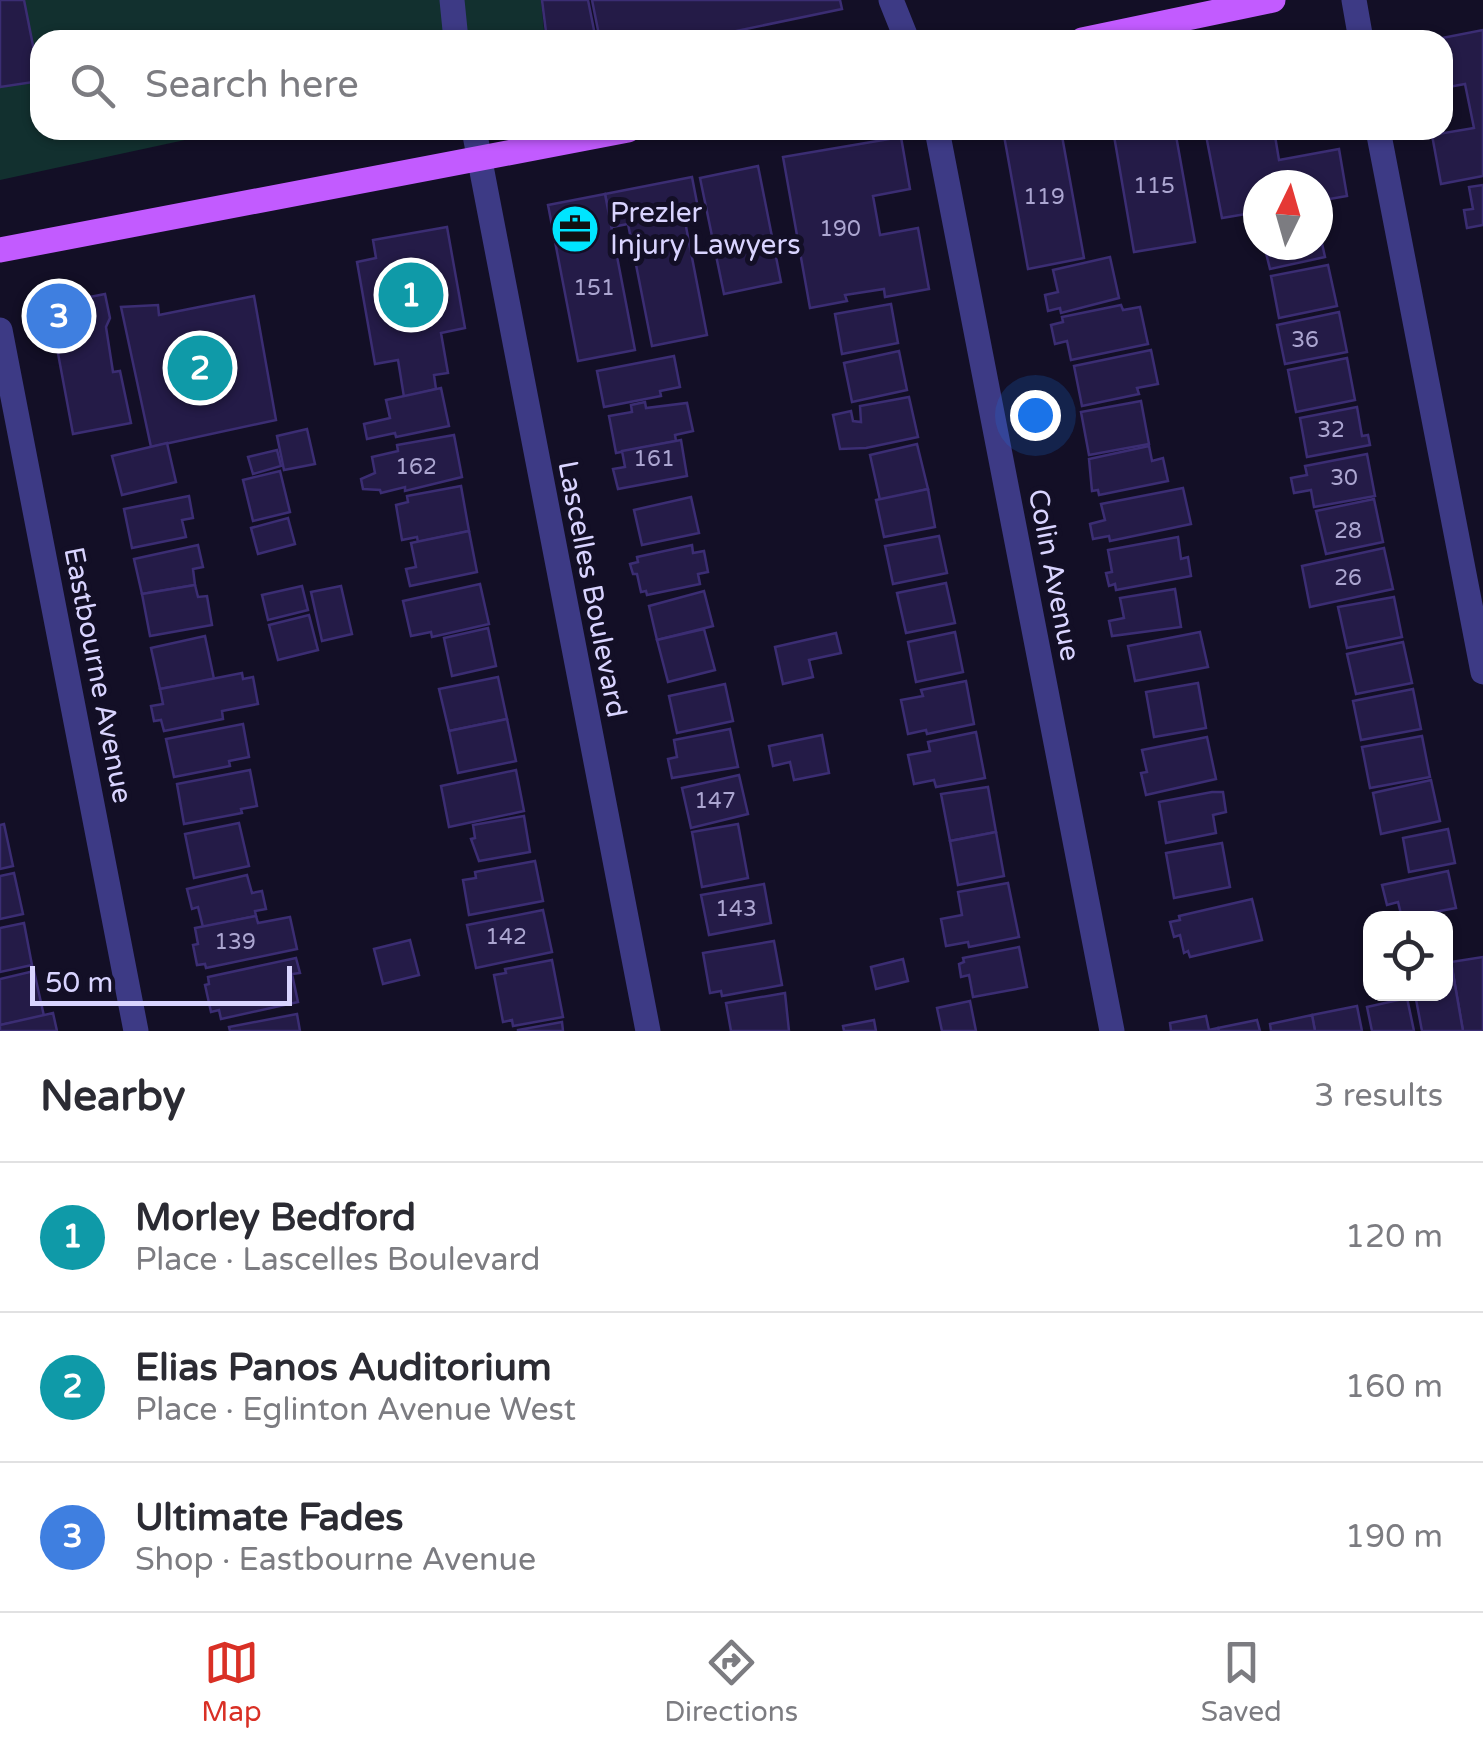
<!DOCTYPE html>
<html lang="en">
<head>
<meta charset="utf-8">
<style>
	:root { --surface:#fff; --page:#f7f7f7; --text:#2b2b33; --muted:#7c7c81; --line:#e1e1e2; --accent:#d93025 }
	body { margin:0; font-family:"Varela Round",sans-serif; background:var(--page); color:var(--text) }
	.controls { position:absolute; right:30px; bottom:30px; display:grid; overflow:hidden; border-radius:20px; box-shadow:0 2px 8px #0004 }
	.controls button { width:90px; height:90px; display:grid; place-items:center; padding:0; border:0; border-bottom:2px solid var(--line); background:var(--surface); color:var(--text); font:50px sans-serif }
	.compass { position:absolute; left:1243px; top:170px; width:90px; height:90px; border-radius:50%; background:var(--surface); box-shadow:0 2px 8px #0004; rotate:5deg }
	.scale { position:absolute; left:30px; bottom:25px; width:262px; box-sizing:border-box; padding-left:10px; border:5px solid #d9d4ff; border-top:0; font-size:28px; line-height:35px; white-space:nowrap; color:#d9d4ff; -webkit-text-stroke:8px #130f26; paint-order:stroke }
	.you { position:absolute; left:1035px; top:415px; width:35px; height:35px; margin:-25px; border:8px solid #fff; border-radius:50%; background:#1a73e8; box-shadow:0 0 0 15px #1a73e833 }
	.badge { display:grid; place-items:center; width:65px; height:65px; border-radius:50%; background:var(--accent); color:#fff; font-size:32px; font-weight:700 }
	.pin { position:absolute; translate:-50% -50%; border:5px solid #fff; box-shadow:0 2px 10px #0006 }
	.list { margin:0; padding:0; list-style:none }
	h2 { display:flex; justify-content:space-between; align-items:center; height:130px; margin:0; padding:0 40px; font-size:42px }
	h2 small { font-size:32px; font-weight:400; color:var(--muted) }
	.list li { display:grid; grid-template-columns:65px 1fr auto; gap:30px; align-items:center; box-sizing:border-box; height:150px; padding:0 40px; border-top:2px solid var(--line) }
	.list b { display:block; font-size:38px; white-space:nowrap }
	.list p { margin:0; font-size:32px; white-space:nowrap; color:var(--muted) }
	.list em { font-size:32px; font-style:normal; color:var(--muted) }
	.icon { flex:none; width:55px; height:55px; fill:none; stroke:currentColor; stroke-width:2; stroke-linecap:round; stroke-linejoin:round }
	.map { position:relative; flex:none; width:1483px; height:1031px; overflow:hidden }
	.search { position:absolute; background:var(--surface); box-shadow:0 2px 8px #0004; left:30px; right:30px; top:30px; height:110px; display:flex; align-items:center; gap:25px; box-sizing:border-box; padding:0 35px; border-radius:30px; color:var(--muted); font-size:38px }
	.sheet { height:580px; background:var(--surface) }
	nav { display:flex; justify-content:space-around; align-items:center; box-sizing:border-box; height:140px; border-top:2px solid var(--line); background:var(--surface); font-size:28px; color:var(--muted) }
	nav a { display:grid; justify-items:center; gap:5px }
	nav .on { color:var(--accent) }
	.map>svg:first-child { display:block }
	.green { fill:#12302f }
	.building { fill:#241b47; stroke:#3b2d73; stroke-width:2.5 }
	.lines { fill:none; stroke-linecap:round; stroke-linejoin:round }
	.minor { stroke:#3d3a85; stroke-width:25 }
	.major { stroke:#c25bff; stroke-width:25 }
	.labels { text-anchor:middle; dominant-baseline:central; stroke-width:10; stroke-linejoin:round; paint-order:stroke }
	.number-label { font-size:22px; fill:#aca6d1 }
	.poi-label { font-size:28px; fill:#d9d4ff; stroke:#130f26; text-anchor:start }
	.street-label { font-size:28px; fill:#d9d4ff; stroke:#130f26 }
</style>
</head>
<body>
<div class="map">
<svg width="1483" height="1031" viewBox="0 0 1483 1031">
	<rect width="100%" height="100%" fill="#130f26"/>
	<!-- green -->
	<path class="green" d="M 0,0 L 541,0 L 545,40 L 40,40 L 40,130 L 231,130 L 0,180 Z"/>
	<!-- building -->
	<g class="building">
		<path d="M 0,0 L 24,0 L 40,81 L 0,87 Z"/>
		<path d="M 542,0 L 588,0 L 596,40 L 547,40 Z"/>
		<path d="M 592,0 L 840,0 L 842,9 L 693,40 L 600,40 Z"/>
		<path d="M 1483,30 L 1483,176 L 1441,184 L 1432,135 L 1474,128 L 1465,84 L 1443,88 L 1443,40 L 1432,40 Z"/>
		<path d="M 1003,130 L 1088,130 L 1062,136 L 1084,258 L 1028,269 Z"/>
		<path d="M 1113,130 L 1175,130 L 1195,242 L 1134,252 Z"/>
		<path d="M 1205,130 L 1274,130 L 1279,160 L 1339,149 L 1347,196 L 1318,201 L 1318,185 L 1258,185 L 1258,212 L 1222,218 Z"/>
		<path d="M 901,137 L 910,189 L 873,196 L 880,235 L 918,228 L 929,289 L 885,297 L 884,289 L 845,295 L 847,301 L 810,308 L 783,157 Z"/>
		<path d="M 758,166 L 781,282 L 724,294 L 700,178 Z"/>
		<path d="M 692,177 L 698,208 L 683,211 L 707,335 L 652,346 L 628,224 L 612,227 L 605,194 Z"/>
		<path d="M 1483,185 L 1483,225 L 1467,228 L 1464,210 L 1473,209 L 1469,187 Z"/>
		<path d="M 605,194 L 635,350 L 578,361 L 548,205 Z"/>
		<path d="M 1318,225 L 1325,257 L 1270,269 L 1264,245 L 1318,245 Z"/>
		<path d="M 447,227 L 465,328 L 441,333 L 448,373 L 434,375 L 436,389 L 404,397 L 398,360 L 375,364 L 357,262 L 376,258 L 373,240 Z"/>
		<path d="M 1110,257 L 1119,298 L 1061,313 L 1060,308 L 1048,311 L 1045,295 L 1058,292 L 1053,270 Z"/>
		<path d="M 1328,265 L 1337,306 L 1279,318 L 1271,276 Z"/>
		<path d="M 105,294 L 110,318 L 106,327 L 113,372 L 120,371 L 131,423 L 73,434 L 49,305 Z"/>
		<path d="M 254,296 L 276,420 L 151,447 L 121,307 L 158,305 L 159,315 Z"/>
		<path d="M 891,304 L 898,343 L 842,354 L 835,314 Z"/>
		<path d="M 1121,305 L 1123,310 L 1140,307 L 1148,344 L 1071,360 L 1067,341 L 1055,344 L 1051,325 L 1063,322 L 1062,317 Z"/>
		<path d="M 1339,312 L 1347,352 L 1285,364 L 1277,325 Z"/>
		<path d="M 1151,350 L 1158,384 L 1137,388 L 1139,394 L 1082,406 L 1074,366 Z"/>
		<path d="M 899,351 L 907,390 L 852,402 L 844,363 Z"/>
		<path d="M 674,356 L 680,387 L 660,391 L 661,396 L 604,407 L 597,371 Z"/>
		<path d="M 1347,358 L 1355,400 L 1296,412 L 1288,370 Z"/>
		<path d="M 441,388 L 449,426 L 396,437 L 395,433 L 367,439 L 364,424 L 390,418 L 386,400 Z"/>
		<path d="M 909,397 L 918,437 L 866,448 L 840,449 L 833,415 L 851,411 L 853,421 L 861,422 L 860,406 Z"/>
		<path d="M 1141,401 L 1149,444 L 1089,455 L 1081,412 Z"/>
		<path d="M 645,402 L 646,408 L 687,403 L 693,431 L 675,435 L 676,441 L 616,453 L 609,416 L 632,412 L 631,405 Z"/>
		<path d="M 1357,407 L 1362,436 L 1368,435 L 1370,445 L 1307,457 L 1300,418 Z"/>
		<path d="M 307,429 L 315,464 L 284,470 L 277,436 Z"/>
		<path d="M 454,435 L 462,477 L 405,491 L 405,487 L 381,493 L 380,490 L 363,489 L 361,479 L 375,473 L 372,457 L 398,451 L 397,445 Z"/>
		<path d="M 681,440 L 687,476 L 618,489 L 613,469 L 625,467 L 622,451 Z"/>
		<path d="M 167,443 L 176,482 L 122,495 L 112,456 Z"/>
		<path d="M 917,444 L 928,489 L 880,500 L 870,455 Z"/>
		<path d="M 1149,446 L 1152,461 L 1163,458 L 1168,481 L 1099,495 L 1098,490 L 1092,491 L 1089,459 Z"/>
		<path d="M 277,450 L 281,466 L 253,474 L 248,457 Z"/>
		<path d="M 1367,454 L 1375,496 L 1314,507 L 1311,490 L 1294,493 L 1291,478 L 1307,475 L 1305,466 Z"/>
		<path d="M 280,471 L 290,512 L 253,521 L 243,480 Z"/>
		<path d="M 461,486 L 469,531 L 418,542 L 417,537 L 402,540 L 396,505 L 408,502 L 407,496 Z"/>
		<path d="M 1183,488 L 1191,524 L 1110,541 L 1109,536 L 1093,539 L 1090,524 L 1105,520 L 1101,504 Z"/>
		<path d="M 928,489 L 935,527 L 884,537 L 876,500 Z"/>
		<path d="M 189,496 L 193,518 L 182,520 L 186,537 L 132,548 L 124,509 Z"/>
		<path d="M 691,497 L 699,533 L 642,545 L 634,510 Z"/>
		<path d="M 1374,499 L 1383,542 L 1326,554 L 1316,511 Z"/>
		<path d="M 288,518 L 295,544 L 258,554 L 251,528 Z"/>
		<path d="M 469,531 L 477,572 L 410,586 L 406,569 L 416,567 L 411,543 Z"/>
		<path d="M 939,536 L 947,573 L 893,584 L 885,546 Z"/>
		<path d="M 1178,537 L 1181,559 L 1188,557 L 1191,576 L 1116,590 L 1115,584 L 1109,586 L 1106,573 L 1112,572 L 1108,550 Z"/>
		<path d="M 198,545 L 203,567 L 193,569 L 195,585 L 142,594 L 134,559 Z"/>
		<path d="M 692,545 L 693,553 L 704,551 L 708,572 L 698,574 L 700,584 L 647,595 L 646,591 L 641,592 L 637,574 L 633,574 L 630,564 L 638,562 L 637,557 Z"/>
		<path d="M 1384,548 L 1393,589 L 1310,607 L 1302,566 Z"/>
		<path d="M 946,583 L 955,623 L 906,633 L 897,593 Z"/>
		<path d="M 480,584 L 489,624 L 432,637 L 431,632 L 411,636 L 403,601 Z"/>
		<path d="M 195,585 L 198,597 L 207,596 L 212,625 L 150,636 L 142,594 Z"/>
		<path d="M 302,586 L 308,610 L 268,620 L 262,595 Z"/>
		<path d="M 341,586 L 352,634 L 322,641 L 311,592 Z"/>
		<path d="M 1175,589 L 1181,627 L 1112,636 L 1109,621 L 1124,618 L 1120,598 Z"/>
		<path d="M 704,591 L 713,626 L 657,640 L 649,606 Z"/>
		<path d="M 1394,597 L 1402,637 L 1347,648 L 1338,607 Z"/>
		<path d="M 309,615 L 318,650 L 278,660 L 269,625 Z"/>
		<path d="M 488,628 L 496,666 L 452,676 L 444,638 Z"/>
		<path d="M 704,629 L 715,670 L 668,682 L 657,640 Z"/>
		<path d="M 955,632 L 963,672 L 916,682 L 908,642 Z"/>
		<path d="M 1200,632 L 1208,667 L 1135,681 L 1128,646 Z"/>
		<path d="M 836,633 L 841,653 L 809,660 L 813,677 L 783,684 L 775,647 Z"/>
		<path d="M 205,636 L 214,679 L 160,689 L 151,648 Z"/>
		<path d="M 1403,642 L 1412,683 L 1356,694 L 1347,654 Z"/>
		<path d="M 242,673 L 243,679 L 253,677 L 258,704 L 222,711 L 223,719 L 164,731 L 161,720 L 154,721 L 151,706 L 163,704 L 160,689 Z"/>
		<path d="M 498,677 L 507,719 L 449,731 L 439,689 Z"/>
		<path d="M 966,681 L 974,724 L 927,734 L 926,730 L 908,734 L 901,700 L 923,696 L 921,690 Z"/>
		<path d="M 1198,683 L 1206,728 L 1154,737 L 1146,692 Z"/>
		<path d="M 725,684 L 733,721 L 677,733 L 669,696 Z"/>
		<path d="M 1413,689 L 1421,729 L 1361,740 L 1353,701 Z"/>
		<path d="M 507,719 L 516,761 L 458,773 L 449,731 Z"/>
		<path d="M 243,724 L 249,757 L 229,761 L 230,766 L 174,777 L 166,739 Z"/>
		<path d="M 730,729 L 738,767 L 672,778 L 668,759 L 677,757 L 674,740 Z"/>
		<path d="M 976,732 L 985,778 L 936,787 L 934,780 L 914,784 L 908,755 L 930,751 L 928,742 Z"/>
		<path d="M 822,735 L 829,773 L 794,780 L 790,762 L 773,766 L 769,746 Z"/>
		<path d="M 1422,736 L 1430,777 L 1370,788 L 1362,747 Z"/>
		<path d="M 1207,737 L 1216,779 L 1146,795 L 1141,773 L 1147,772 L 1142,750 Z"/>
		<path d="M 250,770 L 257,806 L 241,809 L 242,813 L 184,824 L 177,784 Z"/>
		<path d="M 516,770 L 524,811 L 449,827 L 441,786 Z"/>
		<path d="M 739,775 L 748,814 L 691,828 L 682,788 Z"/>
		<path d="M 1431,780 L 1440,821 L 1381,834 L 1373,793 Z"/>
		<path d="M 988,787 L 996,832 L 950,841 L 941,794 Z"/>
		<path d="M 1212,792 L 1223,792 L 1226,812 L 1213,815 L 1216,833 L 1166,843 L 1159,802 Z"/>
		<path d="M 524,816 L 530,852 L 479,861 L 471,839 L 475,838 L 473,825 Z"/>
		<path d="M 239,823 L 249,866 L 194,878 L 185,834 Z"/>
		<path d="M 4,824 L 13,866 L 0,869 L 0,825 Z"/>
		<path d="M 738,824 L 748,878 L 702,887 L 692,832 Z"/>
		<path d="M 1448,829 L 1455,863 L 1409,872 L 1403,838 Z"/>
		<path d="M 996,832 L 1004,876 L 958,885 L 950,841 Z"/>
		<path d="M 1222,843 L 1230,887 L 1174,898 L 1166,853 Z"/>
		<path d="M 535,861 L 543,901 L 469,915 L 463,880 L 476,878 L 475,872 Z"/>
		<path d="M 1448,871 L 1456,908 L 1402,918 L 1398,902 L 1387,905 L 1382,885 Z"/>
		<path d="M 14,873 L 23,914 L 0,919 L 0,876 Z"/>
		<path d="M 247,875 L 252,893 L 262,891 L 266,909 L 255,911 L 256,916 L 203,927 L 198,907 L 192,909 L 187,889 Z"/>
		<path d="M 1008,883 L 1019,937 L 969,947 L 968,942 L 946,946 L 941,919 L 962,915 L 958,892 Z"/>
		<path d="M 764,884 L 771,923 L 709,935 L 701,895 Z"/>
		<path d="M 1252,899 L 1262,940 L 1190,957 L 1188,951 L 1184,953 L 1180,935 L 1174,937 L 1170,922 L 1180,920 L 1179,916 Z"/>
		<path d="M 543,910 L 552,952 L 476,968 L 467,925 Z"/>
		<path d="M 256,916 L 258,923 L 290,917 L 297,949 L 206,968 L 205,964 L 197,965 L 193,945 L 198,944 L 195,928 Z"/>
		<path d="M 24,923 L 32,965 L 0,972 L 0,928 Z"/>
		<path d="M 410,940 L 419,975 L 383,984 L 374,949 Z"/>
		<path d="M 774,941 L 782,985 L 722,996 L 721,991 L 710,993 L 703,953 Z"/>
		<path d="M 1019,947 L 1027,987 L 973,997 L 969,975 L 961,977 L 959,964 L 964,962 L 963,958 Z"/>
		<path d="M 1483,957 L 1483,1031 L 1463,1031 L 1451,962 Z"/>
		<path d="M 296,958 L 300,973 L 292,974 L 298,1002 L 221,1019 L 219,1010 L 211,1012 L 205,985 L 209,984 L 208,977 Z"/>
		<path d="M 903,959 L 908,981 L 876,989 L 871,967 Z"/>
		<path d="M 552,960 L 563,1017 L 513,1026 L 512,1020 L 503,1022 L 494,975 L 506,973 L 505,969 Z"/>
		<path d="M 1451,962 L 1463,1031 L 1422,1031 L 1415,994 L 1446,994 L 1446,963 Z"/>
		<path d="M 34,971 L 44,1016 L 0,1025 L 0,979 Z"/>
		<path d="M 785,993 L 789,1031 L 731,1031 L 726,1003 Z"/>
		<path d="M 1407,998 L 1414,1031 L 1372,1031 L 1367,1007 Z"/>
		<path d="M 970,1001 L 976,1031 L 942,1031 L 937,1008 Z"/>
		<path d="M 1357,1006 L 1362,1031 L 1315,1031 L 1312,1015 Z"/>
		<path d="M 53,1013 L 57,1031 L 0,1031 L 0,1025 Z"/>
		<path d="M 297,1014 L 300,1031 L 230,1031 L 229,1027 Z"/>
		<path d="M 1312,1015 L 1315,1031 L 1271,1031 L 1270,1024 Z"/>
		<path d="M 1206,1016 L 1209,1030 L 1218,1028 L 1219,1031 L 1171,1031 L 1170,1023 Z"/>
		<path d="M 874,1020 L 876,1031 L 844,1031 L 843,1026 Z"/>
		<path d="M 1257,1020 L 1260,1031 L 1219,1031 L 1218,1028 Z"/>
		<path d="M 562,1022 L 563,1031 L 518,1031 L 518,1030 Z"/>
	</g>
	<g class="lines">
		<!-- minor -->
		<g class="minor">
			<path d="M 452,0 L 456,40"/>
			<path d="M 891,0 L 907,40"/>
			<path d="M 1354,0 L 1361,40"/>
			<path d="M 474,130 L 648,1031"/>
			<path d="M 937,130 L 1112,1031"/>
			<path d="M 1378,130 L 1483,672"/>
			<path d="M 0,330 L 136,1031"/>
		</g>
		<!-- major -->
		<g class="major">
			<path d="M 1082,40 L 1273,0"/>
			<path d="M 0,250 L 628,130"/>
		</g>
	</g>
	<!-- icons -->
	<defs>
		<g id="office-disc" transform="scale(2.5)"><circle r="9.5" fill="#00e5ff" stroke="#130f26"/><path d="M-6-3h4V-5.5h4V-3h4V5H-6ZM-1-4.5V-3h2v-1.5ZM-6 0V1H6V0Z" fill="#111"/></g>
	</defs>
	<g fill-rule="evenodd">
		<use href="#office-disc" x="575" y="229"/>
	</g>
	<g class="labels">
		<!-- number labels -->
		<g class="number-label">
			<text x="1154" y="186">115</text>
			<text x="1044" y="197">119</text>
			<text x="840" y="229">190</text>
			<text x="594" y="288">151</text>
			<text x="1305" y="340">36</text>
			<text x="1331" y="430">32</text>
			<text x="654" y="459">161</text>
			<text x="416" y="467">162</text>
			<text x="1344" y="478">30</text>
			<text x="1348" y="531">28</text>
			<text x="1348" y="578">26</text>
			<text x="715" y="801">147</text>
			<text x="736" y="909">143</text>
			<text x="506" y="937">142</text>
			<text x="235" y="942">139</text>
		</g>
		<!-- poi labels -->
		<g class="poi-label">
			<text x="610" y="213">Prezler<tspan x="610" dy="32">Injury Lawyers</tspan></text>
		</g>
		<!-- street labels -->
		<g class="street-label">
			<text transform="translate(1054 575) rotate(79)">Colin Avenue</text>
			<text transform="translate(592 589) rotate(79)">Lascelles Boulevard</text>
			<text transform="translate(98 675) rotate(79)">Eastbourne Avenue</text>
		</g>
	</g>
</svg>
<div class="controls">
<button><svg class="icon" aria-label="locate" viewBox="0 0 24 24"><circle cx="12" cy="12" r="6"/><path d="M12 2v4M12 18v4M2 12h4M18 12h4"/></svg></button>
</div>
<svg class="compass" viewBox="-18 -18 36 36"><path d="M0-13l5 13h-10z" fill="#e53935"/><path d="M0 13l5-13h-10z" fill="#7c7c81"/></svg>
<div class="scale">50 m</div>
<div class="you"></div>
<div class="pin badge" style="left:411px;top:295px;background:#0f9aa8">1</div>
<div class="pin badge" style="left:200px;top:368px;background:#0f9aa8">2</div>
<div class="pin badge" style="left:59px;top:316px;background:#3f7fe0">3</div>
<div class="search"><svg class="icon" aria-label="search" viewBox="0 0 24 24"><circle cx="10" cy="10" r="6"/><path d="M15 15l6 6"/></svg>Search here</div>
</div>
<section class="sheet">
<h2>Nearby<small>3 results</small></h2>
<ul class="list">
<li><span class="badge" style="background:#0f9aa8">1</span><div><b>Morley Bedford</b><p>Place · Lascelles Boulevard</p></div><em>120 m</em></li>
<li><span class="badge" style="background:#0f9aa8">2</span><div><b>Elias Panos Auditorium</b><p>Place · Eglinton Avenue West</p></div><em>160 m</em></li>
<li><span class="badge" style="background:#3f7fe0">3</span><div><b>Ultimate Fades</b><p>Shop · Eastbourne Avenue</p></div><em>190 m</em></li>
</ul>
</section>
<nav>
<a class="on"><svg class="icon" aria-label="map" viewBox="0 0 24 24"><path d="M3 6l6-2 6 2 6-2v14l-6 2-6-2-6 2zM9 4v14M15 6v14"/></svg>Map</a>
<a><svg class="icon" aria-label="directions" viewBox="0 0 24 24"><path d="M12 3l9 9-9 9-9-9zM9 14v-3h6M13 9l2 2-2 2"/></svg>Directions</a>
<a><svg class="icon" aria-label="saved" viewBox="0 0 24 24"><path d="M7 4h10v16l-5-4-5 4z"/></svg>Saved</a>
</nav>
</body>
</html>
